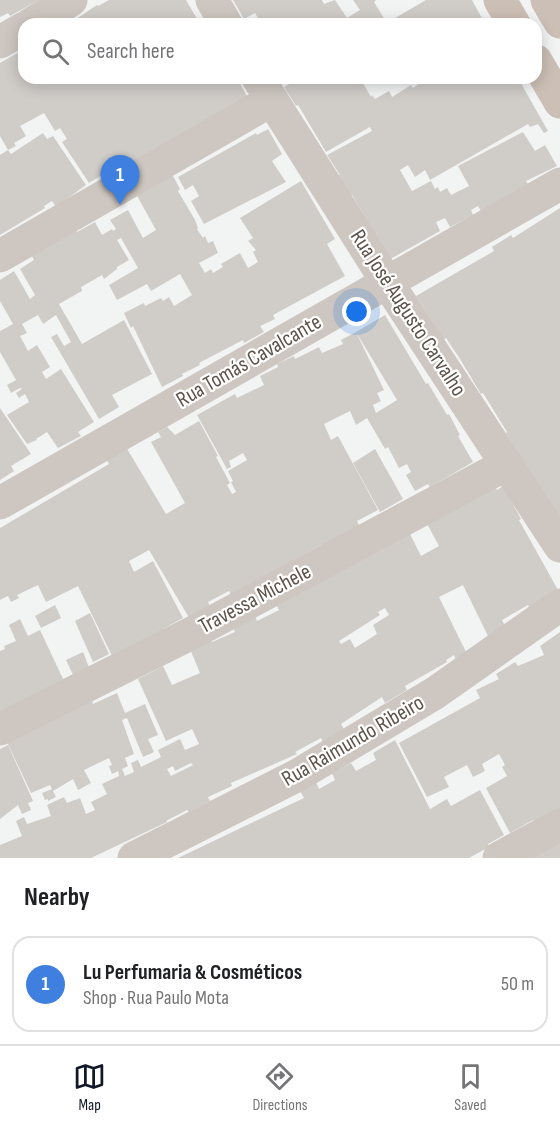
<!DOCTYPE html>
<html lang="en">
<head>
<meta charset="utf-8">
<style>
	:root { --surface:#fff; --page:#f6f6f6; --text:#202124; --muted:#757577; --line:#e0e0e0; --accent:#111827 }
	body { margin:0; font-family:"Sofia Sans Condensed",sans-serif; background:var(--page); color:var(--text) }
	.you { position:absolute; left:357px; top:312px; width:21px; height:21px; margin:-15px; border:4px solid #fff; border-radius:50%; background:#1a73e8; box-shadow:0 0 0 9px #1a73e833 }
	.badge { display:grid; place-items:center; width:39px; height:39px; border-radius:50%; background:var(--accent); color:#fff; font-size:20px; font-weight:700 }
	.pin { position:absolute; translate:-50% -50px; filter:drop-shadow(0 2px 3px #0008) }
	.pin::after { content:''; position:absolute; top:32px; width:21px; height:18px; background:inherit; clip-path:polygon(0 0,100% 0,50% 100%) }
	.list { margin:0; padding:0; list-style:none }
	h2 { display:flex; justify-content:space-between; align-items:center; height:78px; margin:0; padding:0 24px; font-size:26px }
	h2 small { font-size:20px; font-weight:400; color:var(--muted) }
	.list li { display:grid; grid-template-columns:39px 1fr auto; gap:18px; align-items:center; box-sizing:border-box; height:96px; margin:0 12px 12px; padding:0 12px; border:2px solid var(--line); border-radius:18px }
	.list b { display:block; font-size:22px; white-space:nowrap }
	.list p { margin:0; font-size:20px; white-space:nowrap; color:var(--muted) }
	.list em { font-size:20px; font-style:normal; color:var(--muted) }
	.icon { flex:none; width:33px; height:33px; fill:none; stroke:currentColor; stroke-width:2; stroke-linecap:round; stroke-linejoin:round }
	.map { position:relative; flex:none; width:560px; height:858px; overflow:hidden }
	.search { position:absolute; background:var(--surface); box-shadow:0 3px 15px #0003; left:18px; right:18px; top:18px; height:66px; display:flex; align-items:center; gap:15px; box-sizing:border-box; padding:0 21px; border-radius:18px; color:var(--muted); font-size:22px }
	.sheet { height:186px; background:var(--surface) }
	nav { display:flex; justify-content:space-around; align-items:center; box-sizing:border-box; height:84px; border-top:2px solid var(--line); background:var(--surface); font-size:16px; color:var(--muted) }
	nav a { display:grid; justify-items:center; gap:3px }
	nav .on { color:var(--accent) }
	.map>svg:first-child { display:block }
	.building { fill:#d0cdc9; fill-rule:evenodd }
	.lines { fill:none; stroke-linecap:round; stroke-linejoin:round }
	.minor { stroke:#cec7c1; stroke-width:33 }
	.primary { stroke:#ccbfb5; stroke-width:33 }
	.labels { text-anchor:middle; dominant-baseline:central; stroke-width:4.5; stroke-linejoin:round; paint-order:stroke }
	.street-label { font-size:22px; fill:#5d534b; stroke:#fff }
</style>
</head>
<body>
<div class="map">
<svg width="560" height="858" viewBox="0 0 560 858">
	<rect width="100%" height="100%" fill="#f2f3f3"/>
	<!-- building -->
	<g class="building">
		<path d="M 0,0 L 39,0 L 10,16 L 8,13 L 0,17 Z"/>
		<path d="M 109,0 L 186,0 L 200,24 L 69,24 L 97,5 L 98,6 Z"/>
		<path d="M 233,0 L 322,0 L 324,4 L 335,0 L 347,18 L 344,20 L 346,24 L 261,24 L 255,13 L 244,19 Z"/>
		<path d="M 353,0 L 376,0 L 374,2 L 385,20 L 382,22 L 383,24 L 350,24 L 347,18 L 360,10 Z"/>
		<path d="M 426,0 L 472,0 L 485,24 L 391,24 L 390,21 Z"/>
		<path d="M 24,49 L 24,78 L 237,78 L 249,100 L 115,178 L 110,170 L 89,183 L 62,142 L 67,139 L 60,128 L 55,131 L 44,113 L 20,126 L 26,136 L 14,143 L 16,146 L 8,150 L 0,136 L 0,63 Z"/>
		<path d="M 297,78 L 360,78 L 371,97 L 372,95 L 375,99 L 389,91 L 392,97 L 411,85 L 413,88 L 420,83 L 418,78 L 518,78 L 548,131 L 544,133 L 538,124 L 530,127 L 528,124 L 430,180 L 425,170 L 415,177 L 408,165 L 400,170 L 412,191 L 431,181 L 435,189 L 438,187 L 440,192 L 447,188 L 451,195 L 469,186 L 458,166 L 523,132 L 535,151 L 545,145 L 557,166 L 526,181 L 529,185 L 481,211 L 478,206 L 471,210 L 473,215 L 450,227 L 445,218 L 436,222 L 440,231 L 385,262 L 365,217 L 352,195 L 346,198 L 336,177 L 340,175 L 327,155 L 372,131 L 370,127 L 326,152 L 298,105 L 296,106 L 284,87 L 298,79 Z"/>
		<path d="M 268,129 L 282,154 L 272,161 L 286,182 L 204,224 L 191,201 L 199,196 L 193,185 L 185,190 L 178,177 L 256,133 L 257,135 Z"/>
		<path d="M 43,133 L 47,139 L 53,136 L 86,185 L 56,207 L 52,201 L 44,206 L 45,208 L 0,235 L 0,155 L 8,150 L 11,154 Z"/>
		<path d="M 172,174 L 180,189 L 178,191 L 195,220 L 198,228 L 197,229 L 203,238 L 205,236 L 208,243 L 213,241 L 218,253 L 199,263 L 205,273 L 211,269 L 213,273 L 223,267 L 221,264 L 240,253 L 248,268 L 258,262 L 253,252 L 256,250 L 248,241 L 253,238 L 240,218 L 301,181 L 335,239 L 327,244 L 345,276 L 273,315 L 275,319 L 260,326 L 264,332 L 244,343 L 243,340 L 199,363 L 200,365 L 182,374 L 183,376 L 162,387 L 133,326 L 131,328 L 124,313 L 144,303 L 145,306 L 161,298 L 163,301 L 169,297 L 174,306 L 192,295 L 180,274 L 151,291 L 147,284 L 117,300 L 109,285 L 138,268 L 121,238 L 117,240 L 129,260 L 117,267 L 117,269 L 104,279 L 102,275 L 81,287 L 82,291 L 59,304 L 82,344 L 124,320 L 152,374 L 112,395 L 119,407 L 99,419 L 51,337 L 57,334 L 64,346 L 71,342 L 56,315 L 43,324 L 38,315 L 22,324 L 27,333 L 20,336 L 27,349 L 28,351 L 37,345 L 50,367 L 42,372 L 46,379 L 61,369 L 94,422 L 78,432 L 81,436 L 58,448 L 47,432 L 36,439 L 37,440 L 27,444 L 7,415 L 29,402 L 25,394 L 19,398 L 16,393 L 22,389 L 20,388 L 11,393 L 7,385 L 16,380 L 0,352 L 0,331 L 13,324 L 0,301 L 0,280 L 14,271 L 30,299 L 35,295 L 20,269 L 34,260 L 31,254 L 76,229 L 77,232 L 95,222 L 102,235 L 112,229 L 113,231 L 116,229 L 110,220 L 128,210 L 143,238 L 156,230 L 136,194 Z"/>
		<path d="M 560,208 L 560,517 L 518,454 L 506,433 L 507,432 L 483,393 L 481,394 L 460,359 L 446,338 L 444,340 L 416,296 L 494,251 L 492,247 L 511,235 L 513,238 Z"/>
		<path d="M 385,315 L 426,384 L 428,383 L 447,415 L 449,414 L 460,435 L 458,436 L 473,462 L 430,487 L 428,484 L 415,491 L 406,475 L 411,472 L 407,464 L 399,468 L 388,447 L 385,449 L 367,418 L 356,425 L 350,411 L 324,424 L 331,440 L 338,436 L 378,510 L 357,521 L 361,529 L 324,549 L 321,545 L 231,595 L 229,591 L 208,602 L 212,610 L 191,621 L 149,550 L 140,555 L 129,561 L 134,572 L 153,561 L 183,618 L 163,629 L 166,635 L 115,662 L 78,586 L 46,602 L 38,585 L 17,595 L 19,598 L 11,602 L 8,596 L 0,600 L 0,528 L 109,464 L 106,459 L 126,447 L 166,514 L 185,503 L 151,442 L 161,437 L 158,432 L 167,427 L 175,435 L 199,421 L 218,456 L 216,457 L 230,483 L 227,485 L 232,494 L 236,492 L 231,482 L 233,481 L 228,471 L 247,460 L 243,453 L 229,461 L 231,467 L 227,469 L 197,415 L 235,394 L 237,398 L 264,385 L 260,376 L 278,367 L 277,364 L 294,356 L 295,359 L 319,347 L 322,353 L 343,344 L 341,340 L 356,332 L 384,390 L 377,393 L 381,401 L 373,405 L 376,413 L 397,400 L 356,332 Z"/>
		<path d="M 0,408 L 31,454 L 11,466 L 14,471 L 0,480 Z"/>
		<path d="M 375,449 L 403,499 L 380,512 L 353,463 Z"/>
		<path d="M 494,485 L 497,490 L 503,486 L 521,519 L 519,520 L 558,590 L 529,607 L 528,605 L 502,620 L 506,628 L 489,638 L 463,585 L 439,597 L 467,654 L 456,660 L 454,655 L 446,660 L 447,662 L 405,686 L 407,690 L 385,703 L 382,697 L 341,724 L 345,731 L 323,742 L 321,738 L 295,752 L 297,754 L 231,783 L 232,786 L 208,797 L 210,801 L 189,812 L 187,810 L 166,821 L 167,822 L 91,858 L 0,858 L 0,845 L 22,836 L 16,821 L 24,817 L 27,824 L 51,816 L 47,805 L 64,797 L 67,803 L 80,798 L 86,814 L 95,810 L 91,802 L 107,794 L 102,784 L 119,776 L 118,771 L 112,774 L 109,766 L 112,765 L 109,758 L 84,770 L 91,783 L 78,790 L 73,779 L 53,791 L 56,797 L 48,801 L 48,799 L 45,800 L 42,793 L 52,789 L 50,785 L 31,793 L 6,740 L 92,701 L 93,704 L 117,693 L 125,713 L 145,704 L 158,735 L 148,739 L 154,752 L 143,757 L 127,718 L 122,720 L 134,754 L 125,758 L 128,766 L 122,769 L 125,776 L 134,772 L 131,763 L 138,760 L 141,767 L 161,757 L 158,750 L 180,739 L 185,750 L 199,744 L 192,729 L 166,741 L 138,679 L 163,666 L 172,685 L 200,673 L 190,649 L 211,639 L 212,642 L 235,632 L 232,626 L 255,615 L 257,621 L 279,610 L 275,602 L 410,534 L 421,556 L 439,546 L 425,520 ZM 385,608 L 389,615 L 373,625 L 377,634 L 355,648 L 350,639 L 341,644 L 339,641 L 380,615 L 378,612 ZM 191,763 L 193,765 L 171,776 L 167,769 L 173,766 L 175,771 Z"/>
		<path d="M 55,605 L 61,618 L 41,628 L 35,616 Z"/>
		<path d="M 90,613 L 109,654 L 93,662 L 75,621 Z"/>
		<path d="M 20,619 L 28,636 L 40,630 L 64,681 L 3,717 L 0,710 L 0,651 L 5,649 L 4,646 L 16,641 L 9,625 Z"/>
		<path d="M 560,632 L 560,810 L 536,825 L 533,820 L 510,833 L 486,788 L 507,776 L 502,767 L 505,765 L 499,754 L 482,764 L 485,771 L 473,777 L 467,765 L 444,777 L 449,787 L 427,797 L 399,743 L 480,698 L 476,690 L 499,679 L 496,674 L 515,662 L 518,666 L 544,655 L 540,646 Z"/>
		<path d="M 83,652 L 90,670 L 74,677 L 66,660 Z"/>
		<path d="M 395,740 L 430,809 L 447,799 L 451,806 L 480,790 L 504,835 L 488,844 L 489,847 L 469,858 L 178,858 L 304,798 L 299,789 L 315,780 L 319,789 L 335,780 L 332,773 L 351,763 L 356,771 L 376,760 L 373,753 Z"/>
		<path d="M 8,745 L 33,801 L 28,803 L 31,810 L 22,814 L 18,805 L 0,819 L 0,749 Z"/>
		<path d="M 560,833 L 560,858 L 516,858 Z"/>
	</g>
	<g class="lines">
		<!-- minor -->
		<g class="minor">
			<path d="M 212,0 L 226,24"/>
			<path d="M 31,24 L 71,0"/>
			<path d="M 0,42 L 24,28"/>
			<path d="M 258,78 L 387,282 L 560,546"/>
			<path d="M 0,256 L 272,100"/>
			<path d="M 0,503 L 560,184"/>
			<path d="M 0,729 L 192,633 L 507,464"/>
			<path d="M 134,858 L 298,775 L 435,693 L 560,605"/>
			<path d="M 499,858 L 560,825"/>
		</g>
		<!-- primary -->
		<g class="primary">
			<path d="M 500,0 L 514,24"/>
			<path d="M 547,0 L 560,22"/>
			<path d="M 536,61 L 560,102"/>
		</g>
	</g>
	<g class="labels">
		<!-- street labels -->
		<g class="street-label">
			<text transform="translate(408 313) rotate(57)">Rua José Augusto Carvalho</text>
			<text transform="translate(249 361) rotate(-30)">Rua Tomás Cavalcante</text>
			<text transform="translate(255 599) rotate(-28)">Travessa Michele</text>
			<text transform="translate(353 741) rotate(-30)">Rua Raimundo Ribeiro</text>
		</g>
	</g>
</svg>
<div class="you"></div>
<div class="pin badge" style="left:120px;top:205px;background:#3f7fe0">1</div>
<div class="search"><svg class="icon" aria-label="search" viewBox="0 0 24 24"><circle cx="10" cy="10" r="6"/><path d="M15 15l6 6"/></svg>Search here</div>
</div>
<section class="sheet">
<h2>Nearby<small></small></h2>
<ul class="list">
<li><span class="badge" style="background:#3f7fe0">1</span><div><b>Lu Perfumaria &amp; Cosméticos</b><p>Shop · Rua Paulo Mota</p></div><em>50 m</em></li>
</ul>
</section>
<nav>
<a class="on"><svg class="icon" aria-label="map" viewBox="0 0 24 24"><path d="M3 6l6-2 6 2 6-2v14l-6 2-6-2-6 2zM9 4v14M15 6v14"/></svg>Map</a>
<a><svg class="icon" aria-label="directions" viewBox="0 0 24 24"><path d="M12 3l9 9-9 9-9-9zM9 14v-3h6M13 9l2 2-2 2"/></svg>Directions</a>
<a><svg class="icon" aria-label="saved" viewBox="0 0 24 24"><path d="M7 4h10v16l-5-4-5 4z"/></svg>Saved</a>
</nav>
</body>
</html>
